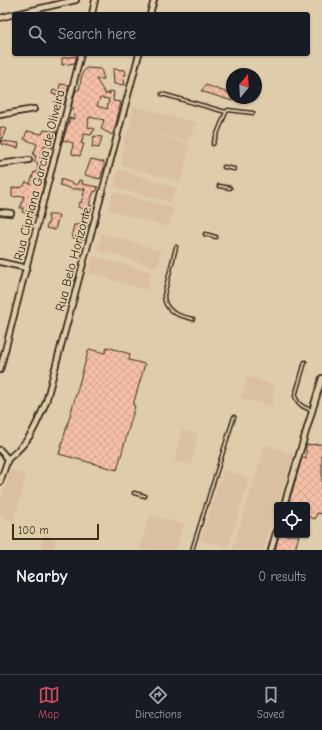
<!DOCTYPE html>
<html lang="en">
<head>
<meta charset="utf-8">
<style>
	:root { --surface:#171b24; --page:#242831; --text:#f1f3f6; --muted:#9ea1a6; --line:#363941; --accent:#d1495b }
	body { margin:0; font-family:"Comic Neue",sans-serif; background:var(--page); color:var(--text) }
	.controls { position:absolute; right:12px; bottom:12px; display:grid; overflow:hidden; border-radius:4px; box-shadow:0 1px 3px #0004 }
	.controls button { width:36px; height:36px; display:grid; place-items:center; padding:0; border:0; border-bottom:1px solid var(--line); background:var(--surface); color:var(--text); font:20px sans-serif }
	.compass { position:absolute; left:226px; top:68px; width:36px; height:36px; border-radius:50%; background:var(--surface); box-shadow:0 1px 3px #0004; rotate:18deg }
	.scale { position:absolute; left:12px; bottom:10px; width:87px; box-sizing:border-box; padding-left:4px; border:2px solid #3b2a1e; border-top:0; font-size:11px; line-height:14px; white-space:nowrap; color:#3b2a1e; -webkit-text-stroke:3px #dfccaa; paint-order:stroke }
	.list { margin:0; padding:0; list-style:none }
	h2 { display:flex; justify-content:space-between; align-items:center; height:52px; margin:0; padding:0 16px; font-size:17px }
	h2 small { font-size:13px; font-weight:400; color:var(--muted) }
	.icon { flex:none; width:22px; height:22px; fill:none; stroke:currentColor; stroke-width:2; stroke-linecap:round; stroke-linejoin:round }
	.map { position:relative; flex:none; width:322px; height:550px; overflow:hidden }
	.search { position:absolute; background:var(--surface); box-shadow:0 1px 3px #0004; left:12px; right:12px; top:12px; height:44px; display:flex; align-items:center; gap:10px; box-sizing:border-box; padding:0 14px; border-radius:4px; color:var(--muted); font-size:15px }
	.sheet { height:124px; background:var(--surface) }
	nav { display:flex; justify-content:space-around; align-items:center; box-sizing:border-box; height:56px; border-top:1px solid var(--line); background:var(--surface); font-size:11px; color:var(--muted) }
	nav a { display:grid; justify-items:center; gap:2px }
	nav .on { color:var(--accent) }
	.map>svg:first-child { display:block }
	.built { fill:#dbbfa1 }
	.building { fill:url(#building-cross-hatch); stroke:#3b2a1e; fill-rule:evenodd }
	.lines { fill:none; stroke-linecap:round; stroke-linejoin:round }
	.lane-casing { stroke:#3b2a1e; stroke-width:5 }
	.street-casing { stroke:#3b2a1e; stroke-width:8 }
	.lane { stroke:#dfccaa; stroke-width:2 }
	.street { stroke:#dfccaa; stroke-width:4.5 }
	.labels { text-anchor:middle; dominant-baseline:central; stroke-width:3.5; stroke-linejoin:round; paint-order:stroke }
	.street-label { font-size:13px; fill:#3b2a1e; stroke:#dfccaa }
</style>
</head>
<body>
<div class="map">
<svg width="322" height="550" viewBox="0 0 322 550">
	<defs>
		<pattern id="building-cross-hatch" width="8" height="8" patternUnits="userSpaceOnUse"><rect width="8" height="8" fill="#f4bfa6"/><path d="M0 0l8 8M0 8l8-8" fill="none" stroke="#d2a48e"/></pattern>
	</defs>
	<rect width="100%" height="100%" fill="#dfccaa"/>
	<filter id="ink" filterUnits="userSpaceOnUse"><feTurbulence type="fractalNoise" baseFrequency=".025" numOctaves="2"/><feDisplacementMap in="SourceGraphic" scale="8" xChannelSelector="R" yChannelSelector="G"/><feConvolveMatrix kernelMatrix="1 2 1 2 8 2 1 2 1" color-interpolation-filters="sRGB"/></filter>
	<g filter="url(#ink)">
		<!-- built -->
		<g class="built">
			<path d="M 134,106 L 196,123 L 188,141 L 146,130 L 190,144 L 181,182 L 122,165 L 124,140 L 130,126 Z"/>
			<path d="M 118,169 L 177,188 L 170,202 L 114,187 Z"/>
			<path d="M 113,192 L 174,208 L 168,227 L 108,210 Z"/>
			<path d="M 102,233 L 162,251 L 157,267 L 98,250 Z"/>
			<path d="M 92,256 L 151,272 L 147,290 L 89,273 Z"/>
			<path d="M 248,377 L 274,385 L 272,406 L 240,398 Z"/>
			<path d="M 182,430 L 198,434 L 191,465 L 174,461 Z"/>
			<path d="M 266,444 L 294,455 L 263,550 L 232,550 Z"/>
			<path d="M 224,469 L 249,478 L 228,548 L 200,540 Z"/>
			<path d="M 11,470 L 26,474 L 14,521 L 0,516 L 0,501 Z"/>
			<path d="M 150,515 L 184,524 L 176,550 L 139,550 Z"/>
			<path d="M 44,534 L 56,540 L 54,550 L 40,550 Z"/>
		</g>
		<!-- building -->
		<g class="building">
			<path d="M 77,56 L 75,63 L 62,65 L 62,58 Z"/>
			<path d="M 86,68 L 101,69 L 104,79 L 96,79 L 106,95 L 106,93 L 110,94 L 110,91 L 114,92 L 113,101 L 121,102 L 115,128 L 112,135 L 101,129 L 104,120 L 89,117 L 88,127 L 95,129 L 91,135 L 84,134 L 81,143 L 84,144 L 80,156 L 72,154 L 73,143 L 63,140 L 70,118 L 74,119 L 73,107 L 71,107 L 76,90 L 79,90 L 82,74 ZM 100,98 L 109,99 L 107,109 L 97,106 Z"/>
			<path d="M 113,69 L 125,70 L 126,75 L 123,75 L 125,85 L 114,84 Z"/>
			<path d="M 230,82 L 232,83 L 232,101 L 201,91 L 206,85 L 228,93 Z"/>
			<path d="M 60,84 L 69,85 L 64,105 L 59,103 L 62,97 L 59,97 L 60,95 L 52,94 L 53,90 L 59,91 Z"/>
			<path d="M 0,127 L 6,129 L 1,141 L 19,143 L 18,148 L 1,144 L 1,141 L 0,143 Z"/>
			<path d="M 44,130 L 57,132 L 53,148 L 44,145 L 42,155 L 51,157 L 36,215 L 22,212 L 23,208 L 20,208 L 24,196 L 12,197 L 12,188 L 23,187 L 26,182 L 30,184 L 34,172 L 37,173 L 38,163 L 34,162 L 36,156 L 33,155 L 37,144 L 24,139 L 27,131 L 42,134 Z"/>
			<path d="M 94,136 L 102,137 L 99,148 L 92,147 Z"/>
			<path d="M 91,159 L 104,162 L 104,168 L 100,179 L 85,175 Z"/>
			<path d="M 61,179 L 77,185 L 79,180 L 83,181 L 82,184 L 98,187 L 96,192 L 94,191 L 89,205 L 92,206 L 88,211 L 78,207 L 80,202 L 81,203 L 85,189 L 72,189 L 60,185 Z"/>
			<path d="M 48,215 L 59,215 L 55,230 L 46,228 L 49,221 Z"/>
			<path d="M 89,224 L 85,232 L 84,240 L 73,238 L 72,233 L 74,225 Z"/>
			<path d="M 107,347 L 130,354 L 129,360 L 145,364 L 133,405 L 135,406 L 117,470 L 59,454 L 89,349 L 105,353 Z"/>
			<path d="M 322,444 L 322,514 L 317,513 L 315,519 L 307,516 L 307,505 L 288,505 L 302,458 L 306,459 L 306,445 Z"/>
			<path d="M 279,535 L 299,535 L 295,550 L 275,550 Z"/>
		</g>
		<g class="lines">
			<!-- lane casing -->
			<g class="lane-casing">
				<g id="lane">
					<path d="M 162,94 L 226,112"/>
					<path d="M 213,144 L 226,112 L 228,110 L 253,113"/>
					<path d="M 224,167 L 234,169"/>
					<path d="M 219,186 L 230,188"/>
					<path d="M 205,234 L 216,237"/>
					<path d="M 176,247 L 164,295 C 164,312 179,316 193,319"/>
					<path d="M 305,362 L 295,396 C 298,405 303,407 311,410"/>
					<path d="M 134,493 L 145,496"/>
					<path d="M 192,550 L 234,417"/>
				</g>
			</g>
			<!-- street casing -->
			<g class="street-casing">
				<g id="street">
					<path d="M 16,14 L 76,0"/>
					<path d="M 92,14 L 95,0"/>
					<path d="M 150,14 L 154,0"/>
					<path d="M 0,18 L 14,14"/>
					<path d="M 0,115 L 34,109"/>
					<path d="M 0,164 L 29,160"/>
					<path d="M 0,212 L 11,213"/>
					<path d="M 0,262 L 27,268"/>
					<path d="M 0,370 L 81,54"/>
					<path d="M 0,450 L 8,459"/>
					<path d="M 8,459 C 31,440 35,428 46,402 L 139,54"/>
					<path d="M 0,482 L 8,459"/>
					<path d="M 284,505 L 322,378"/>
					<path d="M 271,550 L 277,529"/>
				</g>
			</g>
			<!-- lane -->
			<use href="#lane" class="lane"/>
			<!-- street -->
			<use href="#street" class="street"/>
		</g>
	</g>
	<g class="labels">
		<!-- street labels -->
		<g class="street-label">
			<text transform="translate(39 175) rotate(-76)">Rua Cipriana Garcia de Oliveira</text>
			<text transform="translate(73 259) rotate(-75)">Rua Belo Horizonte</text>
		</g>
	</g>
</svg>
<div class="controls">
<button><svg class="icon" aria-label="locate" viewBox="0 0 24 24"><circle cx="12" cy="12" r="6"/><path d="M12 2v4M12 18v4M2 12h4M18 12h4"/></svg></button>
</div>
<svg class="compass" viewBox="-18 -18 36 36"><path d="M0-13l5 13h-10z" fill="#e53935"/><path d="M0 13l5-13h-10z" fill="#9ea1a6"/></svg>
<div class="scale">100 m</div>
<div class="search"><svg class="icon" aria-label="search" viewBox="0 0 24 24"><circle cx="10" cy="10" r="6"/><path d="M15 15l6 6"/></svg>Search here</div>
</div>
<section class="sheet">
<h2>Nearby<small>0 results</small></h2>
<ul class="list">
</ul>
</section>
<nav>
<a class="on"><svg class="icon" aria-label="map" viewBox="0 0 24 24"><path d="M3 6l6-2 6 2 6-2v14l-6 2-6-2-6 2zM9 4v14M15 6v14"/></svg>Map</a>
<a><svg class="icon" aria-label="directions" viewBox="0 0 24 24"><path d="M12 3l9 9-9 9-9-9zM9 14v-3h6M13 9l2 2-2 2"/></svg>Directions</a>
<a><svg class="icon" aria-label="saved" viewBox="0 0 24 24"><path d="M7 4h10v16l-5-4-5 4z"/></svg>Saved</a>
</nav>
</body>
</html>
